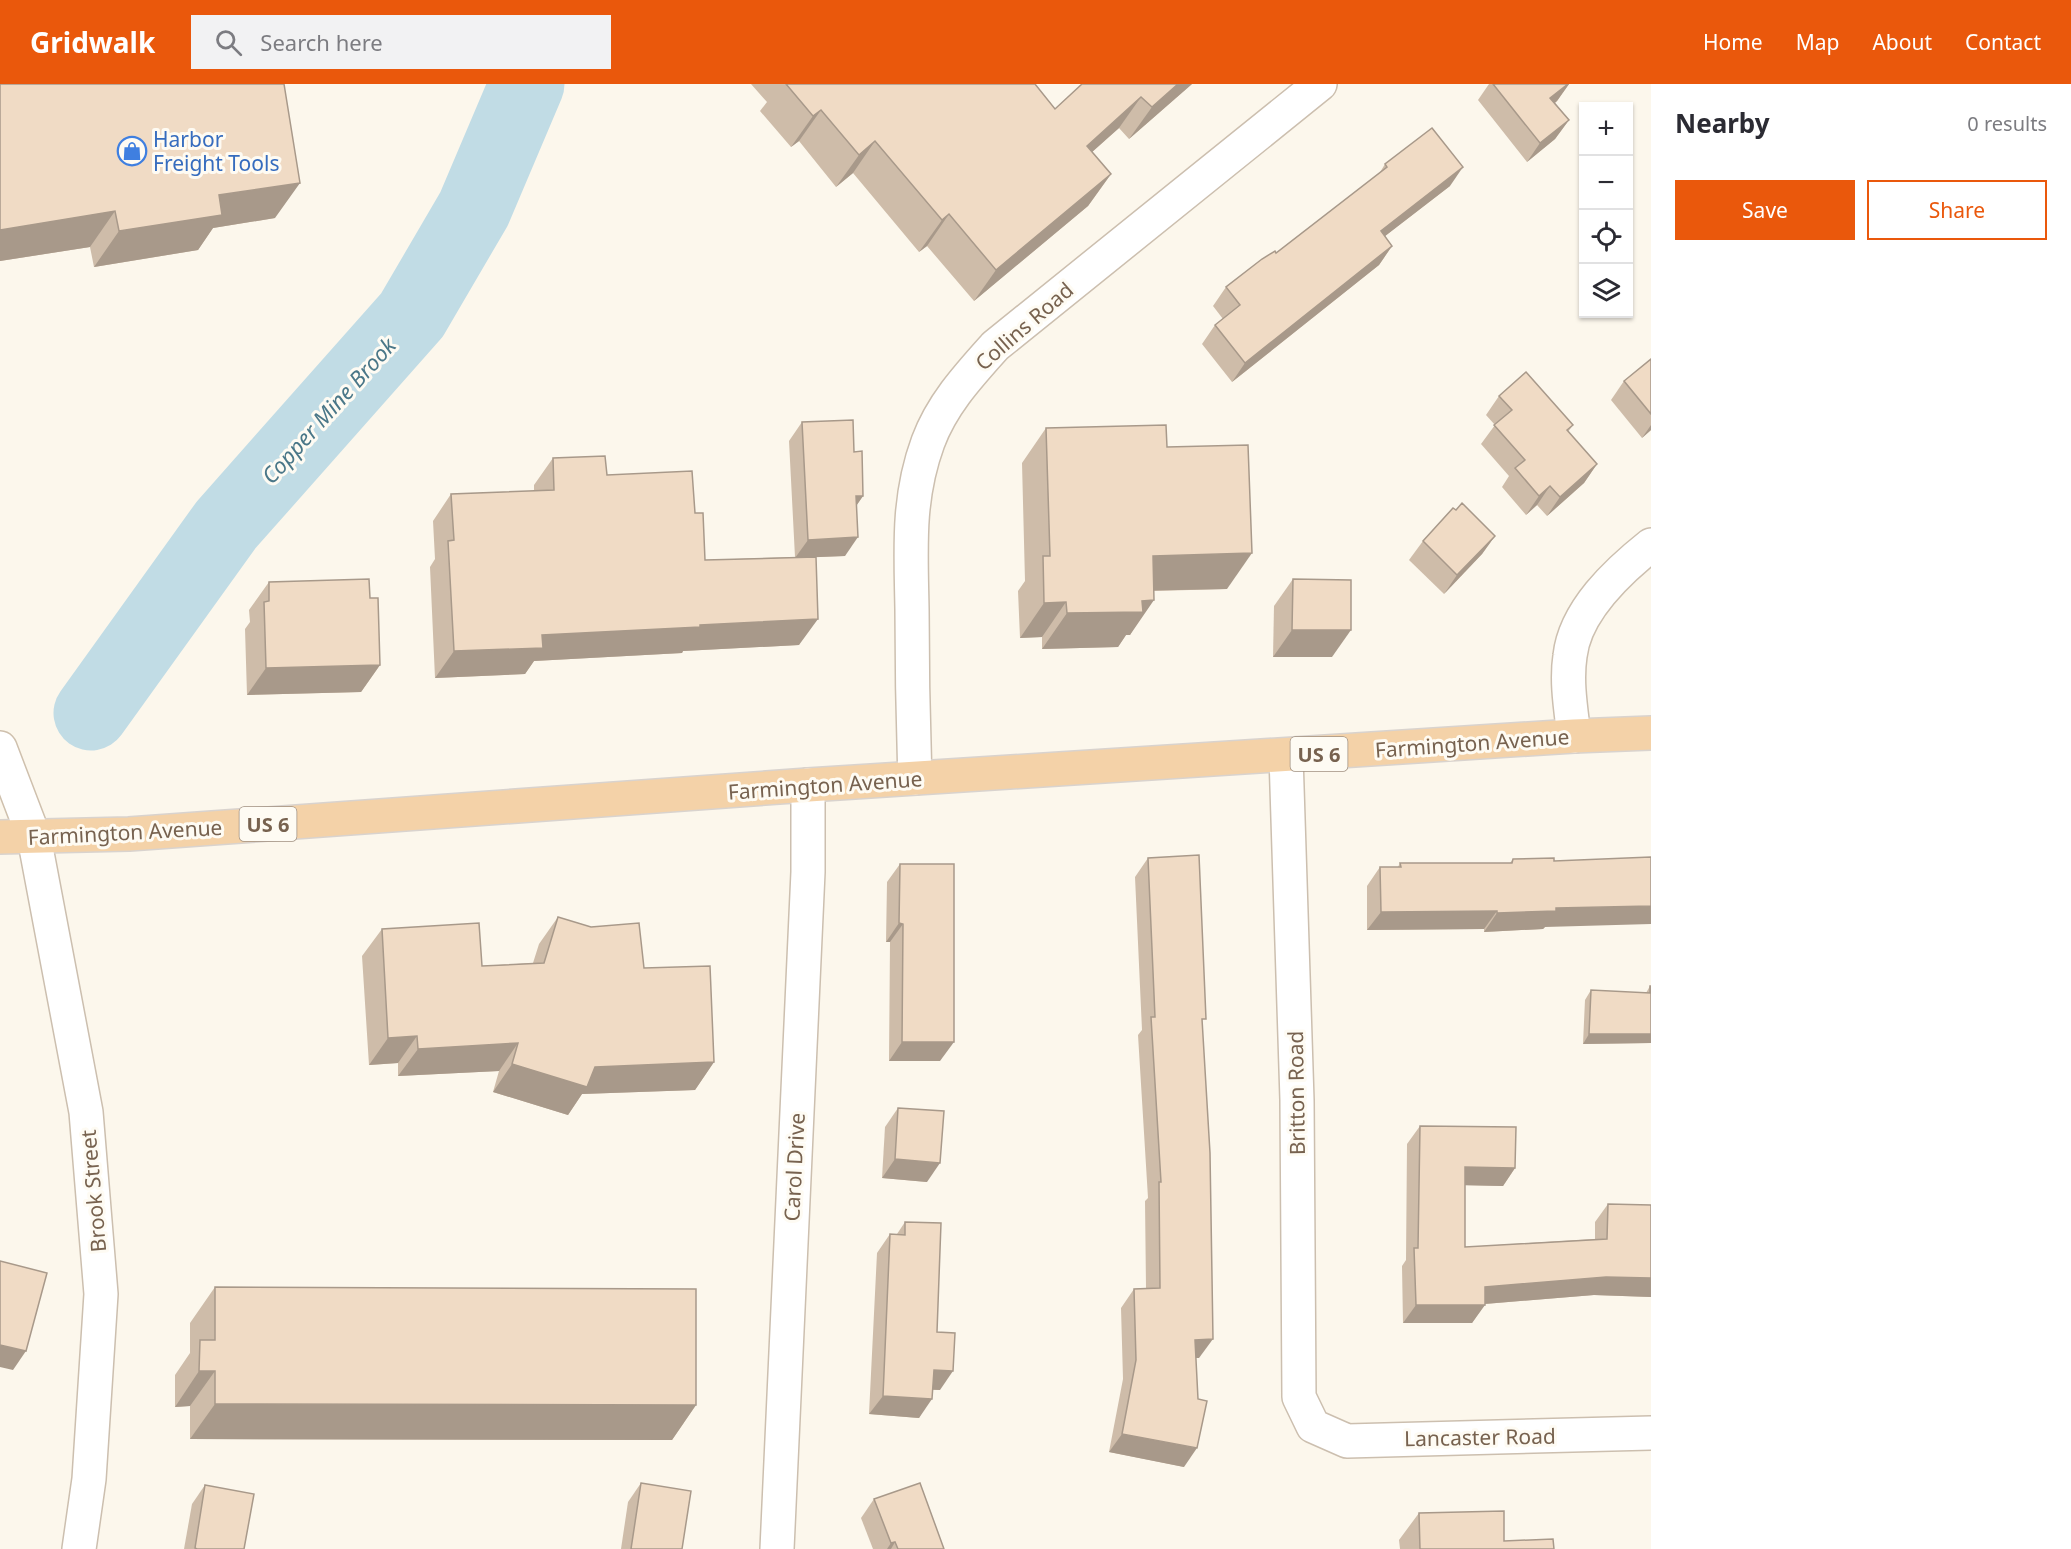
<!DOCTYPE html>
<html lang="en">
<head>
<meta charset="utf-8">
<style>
	:root { --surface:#fff; --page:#f2f2f3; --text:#2b2b33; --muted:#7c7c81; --line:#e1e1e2; --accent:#ea580c }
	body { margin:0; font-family:"Noto Sans",sans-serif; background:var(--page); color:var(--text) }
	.controls { position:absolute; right:18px; top:18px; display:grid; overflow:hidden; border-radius:0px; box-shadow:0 2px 4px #0004 }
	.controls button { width:54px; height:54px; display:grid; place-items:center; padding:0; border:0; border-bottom:2px solid var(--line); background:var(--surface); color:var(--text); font:30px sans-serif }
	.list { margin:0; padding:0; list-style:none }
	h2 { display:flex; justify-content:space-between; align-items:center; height:78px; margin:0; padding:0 24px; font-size:26px }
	h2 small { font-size:20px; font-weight:400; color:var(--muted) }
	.actions { display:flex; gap:12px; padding:18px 24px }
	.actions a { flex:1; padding:14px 0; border:2px solid var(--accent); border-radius:0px; text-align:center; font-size:21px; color:var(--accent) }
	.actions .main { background:var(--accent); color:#fff }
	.icon { flex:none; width:33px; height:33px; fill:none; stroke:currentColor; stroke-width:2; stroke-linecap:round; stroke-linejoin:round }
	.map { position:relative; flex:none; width:1651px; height:1465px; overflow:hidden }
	header { display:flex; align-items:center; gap:36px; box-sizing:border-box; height:84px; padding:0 30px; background:var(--accent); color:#fff }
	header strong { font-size:28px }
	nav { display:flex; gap:33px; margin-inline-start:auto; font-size:21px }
	.search { width:420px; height:54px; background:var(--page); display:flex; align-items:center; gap:15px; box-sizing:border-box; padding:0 21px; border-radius:0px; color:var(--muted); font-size:22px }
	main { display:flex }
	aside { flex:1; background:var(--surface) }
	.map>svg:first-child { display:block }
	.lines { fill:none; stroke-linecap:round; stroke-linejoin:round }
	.river { stroke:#c1dce5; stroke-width:75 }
	.minor-casing { stroke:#ccbfaf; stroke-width:36 }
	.tertiary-casing { stroke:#ccbfaf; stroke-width:36 }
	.secondary-casing { stroke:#cfc0ad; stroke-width:36 }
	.trunk-casing { stroke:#d9d3ce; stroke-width:36 }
	.minor { stroke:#fff; stroke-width:33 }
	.tertiary { stroke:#fff; stroke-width:33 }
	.secondary { stroke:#fff; stroke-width:33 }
	.trunk { stroke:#f4d2a8; stroke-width:33 }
	.wall { fill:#cebca9 }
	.shaded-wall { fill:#a8998a }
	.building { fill:#f0dbc5; stroke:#a8998a; stroke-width:1.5 }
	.labels { text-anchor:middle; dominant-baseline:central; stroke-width:6; stroke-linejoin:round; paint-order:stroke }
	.shield { fill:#fefbf3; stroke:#a09080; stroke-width:1.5 }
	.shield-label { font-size:20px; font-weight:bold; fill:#77624f }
	.shop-label { font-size:21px; fill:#366cbe; stroke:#fefbf3; text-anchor:start }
	.street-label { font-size:21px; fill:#77624f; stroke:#fefbf3 }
	.water-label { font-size:22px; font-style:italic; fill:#4a7788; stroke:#fefbf3 }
</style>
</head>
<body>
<header>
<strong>Gridwalk</strong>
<div class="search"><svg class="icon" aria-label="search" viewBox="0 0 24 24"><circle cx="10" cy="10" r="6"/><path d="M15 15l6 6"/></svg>Search here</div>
<nav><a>Home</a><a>Map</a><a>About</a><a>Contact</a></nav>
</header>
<main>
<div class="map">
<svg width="1651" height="1465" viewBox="0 0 1651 1465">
	<rect width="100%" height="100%" fill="#fcf7ec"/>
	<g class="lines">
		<!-- river -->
		<path class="river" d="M 91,629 L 226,441 L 412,231 L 474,125 L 527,0"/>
		<!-- minor casing -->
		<g class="minor-casing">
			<g id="minor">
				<path d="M 1574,652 C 1571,626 1566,598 1570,572 C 1575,527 1617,488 1651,461"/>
				<path d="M 1286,672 L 1297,1016 L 1299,1313 L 1313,1342 L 1347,1357 L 1651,1349"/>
				<path d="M 915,694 C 913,638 912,581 912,525 C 911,466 907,415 928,358 C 942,320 969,291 995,262 L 1320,0"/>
				<path d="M 777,1465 L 808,788 L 808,701"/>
			</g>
		</g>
		<!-- tertiary casing -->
		<g class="tertiary-casing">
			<path id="tertiary" d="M 34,753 L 86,1028 L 101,1210 L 89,1395 L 79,1465"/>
		</g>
		<!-- secondary casing -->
		<g class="secondary-casing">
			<path id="secondary" d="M 0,664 L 34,753"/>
		</g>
		<!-- trunk casing -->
		<g class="trunk-casing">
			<path id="trunk" d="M 0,753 L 129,750 L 808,701 L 1574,652 L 1651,649"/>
		</g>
		<!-- minor -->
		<use href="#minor" class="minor"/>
		<!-- tertiary -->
		<use href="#tertiary" class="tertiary"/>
		<!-- secondary -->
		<use href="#secondary" class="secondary"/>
		<!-- trunk -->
		<use href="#trunk" class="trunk"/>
	</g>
	<!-- wall -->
	<g class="wall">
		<path d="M 0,0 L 275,134 L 213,144 L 198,166 L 94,183 L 90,163 L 0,177 Z"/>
		<path d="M 751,0 L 1035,0 L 1055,25 L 1082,0 L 1192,0 L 1129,55 L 1119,44 L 1092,68 L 1111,90 L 1088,122 L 974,217 L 927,162 L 919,168 L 853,89 L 836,103 L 799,57 L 791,63 L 760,27 L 767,18 Z"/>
		<path d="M 1489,0 L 1569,0 L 1557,17 L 1555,19 L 1569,36 L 1555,55 L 1527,78 L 1478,16 Z"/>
		<path d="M 1385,80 L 1450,102 L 1385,152 L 1392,162 L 1379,181 L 1232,298 L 1202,260 L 1215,241 L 1223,235 L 1213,222 L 1226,203 L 1276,169 L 1379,90 Z"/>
		<path d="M 1651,275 L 1651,346 L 1642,354 L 1611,316 L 1624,297 Z"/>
		<path d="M 1499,312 L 1573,341 L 1568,348 L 1597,380 L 1584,399 L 1547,432 L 1537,421 L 1526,431 L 1502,403 L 1509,392 L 1481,360 L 1495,341 L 1486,331 Z"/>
		<path d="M 802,338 L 854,368 L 863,412 L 856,422 L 845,472 L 816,473 L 799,561 L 683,567 L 682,569 L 534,577 L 525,590 L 435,594 L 430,483 L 435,475 L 433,437 L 451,410 L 534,407 L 534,401 L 553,374 L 607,391 L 695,429 L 705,476 L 795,473 L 789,357 Z"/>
		<path d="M 1046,344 L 1227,505 L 1154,507 L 1130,551 L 1126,551 L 1118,563 L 1042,565 L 1042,553 L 1020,554 L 1018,507 L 1025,497 L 1022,379 Z"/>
		<path d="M 1456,426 L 1495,452 L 1482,470 L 1444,510 L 1409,476 L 1423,457 Z"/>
		<path d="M 1293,495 L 1332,573 L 1273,573 L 1274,522 Z"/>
		<path d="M 269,498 L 370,514 L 380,581 L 361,608 L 247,611 L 245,545 L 250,538 L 249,526 Z"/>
		<path d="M 1148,774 L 1202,940 L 1199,1274 L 1196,1274 L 1184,1383 L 1109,1368 L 1123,1295 L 1121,1224 L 1134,1205 L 1146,1204 L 1145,1117 L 1148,1114 L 1138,951 L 1142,946 L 1135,793 Z"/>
		<path d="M 1513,775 L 1545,843 L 1543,845 L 1484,848 L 1484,845 L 1367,846 L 1367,802 L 1380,783 L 1398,783 L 1400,779 L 1510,779 Z"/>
		<path d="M 900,780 L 940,977 L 889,977 L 890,858 L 886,858 L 887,798 Z"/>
		<path d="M 558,833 L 644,884 L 714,978 L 695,1006 L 582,1010 L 568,1031 L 493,1008 L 499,987 L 398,992 L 398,979 L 369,981 L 362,872 L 382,845 L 482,882 L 533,879 L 539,860 Z"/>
		<path d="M 1650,902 L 1651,902 L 1651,959 L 1583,960 L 1585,916 L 1591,906 L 1646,909 Z"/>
		<path d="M 898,1024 L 927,1098 L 882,1094 L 885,1043 Z"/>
		<path d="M 1420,1042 L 1515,1084 L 1503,1102 L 1465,1101 L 1465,1163 L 1595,1155 L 1595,1138 L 1608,1120 L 1651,1121 L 1651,1213 L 1594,1211 L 1485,1220 L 1472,1239 L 1403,1239 L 1402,1182 L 1406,1176 L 1407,1060 Z"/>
		<path d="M 905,1138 L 937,1248 L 940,1306 L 933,1306 L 919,1334 L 869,1330 L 877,1169 L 890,1150 L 897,1150 Z"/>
		<path d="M 215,1203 L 696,1321 L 672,1356 L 190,1355 L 190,1322 L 175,1323 L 175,1291 L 190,1269 L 190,1239 Z"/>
		<path d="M 641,1399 L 682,1465 L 621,1465 L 628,1418 Z"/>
		<path d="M 205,1401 L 244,1465 L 184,1465 L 192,1420 Z"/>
		<path d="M 874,1415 L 944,1465 L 873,1465 L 861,1434 Z"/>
		<path d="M 1419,1429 L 1504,1457 L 1554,1465 L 1400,1465 L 1399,1456 Z"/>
	</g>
	<!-- shaded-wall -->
	<g class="shaded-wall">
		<path d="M 1178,0 L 1192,0 L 1129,55 L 1152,23 Z"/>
		<path d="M 1568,0 L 1569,0 L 1557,17 L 1537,33 L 1550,14 Z"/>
		<path d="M 1141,13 L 1119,44 L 1064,93 L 1087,62 Z"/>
		<path d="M 821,26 L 799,57 L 791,63 L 813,32 Z"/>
		<path d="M 1569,36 L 1555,55 L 1527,78 L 1540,59 Z"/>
		<path d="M 875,57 L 853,89 L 836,103 L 859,71 Z"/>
		<path d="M 1463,83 L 1450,102 L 1367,166 L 1381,147 Z"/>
		<path d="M 1111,90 L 1088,122 L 974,217 L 996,186 Z"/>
		<path d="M 300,99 L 275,134 L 213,144 L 198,166 L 94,183 L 119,147 L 219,111 Z"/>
		<path d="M 115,127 L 90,163 L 0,177 L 0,146 Z"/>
		<path d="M 949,130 L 927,162 L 919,168 L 942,136 Z"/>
		<path d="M 1392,162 L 1379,181 L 1232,298 L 1245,279 Z"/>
		<path d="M 1651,341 L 1651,346 L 1642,354 Z"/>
		<path d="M 1597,380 L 1584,399 L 1547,432 L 1560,413 Z"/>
		<path d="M 1550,402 L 1537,421 L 1526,431 L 1539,412 Z"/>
		<path d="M 856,412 L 863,412 L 850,431 Z"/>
		<path d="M 1495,452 L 1482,470 L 1444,510 L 1457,491 Z"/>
		<path d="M 858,453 L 845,472 L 795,474 L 808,456 Z"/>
		<path d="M 1252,469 L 1227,505 L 1129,507 L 1153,472 Z"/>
		<path d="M 1154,516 L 1130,551 L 1126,551 L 1118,563 L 1042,565 L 1067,529 L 1142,517 Z"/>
		<path d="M 1066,518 L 1042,553 L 1020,554 L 1044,519 Z"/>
		<path d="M 818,535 L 799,561 L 683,567 L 682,569 L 534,577 L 525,590 L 435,594 L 454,567 L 542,551 L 700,541 Z"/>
		<path d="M 1292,546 L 1351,546 L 1332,573 L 1273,573 Z"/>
		<path d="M 380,581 L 361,608 L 247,611 L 266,584 Z"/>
		<path d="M 1651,822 L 1651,840 L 1545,843 L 1543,845 L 1484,848 L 1497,829 L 1556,824 Z"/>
		<path d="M 1497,827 L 1484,845 L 1367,846 L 1381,828 Z"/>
		<path d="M 899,839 L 903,840 L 890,858 L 886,858 Z"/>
		<path d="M 1589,950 L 1651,950 L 1651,959 L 1583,960 Z"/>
		<path d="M 417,952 L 398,979 L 369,981 L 388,954 Z"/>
		<path d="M 902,958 L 954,958 L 940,977 L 889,977 Z"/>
		<path d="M 518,959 L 499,987 L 398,992 L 418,965 Z"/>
		<path d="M 714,978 L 695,1006 L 582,1010 L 568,1031 L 493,1008 L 512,980 L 595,983 Z"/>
		<path d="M 895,1075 L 940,1079 L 927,1098 L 882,1094 Z"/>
		<path d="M 1465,1083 L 1515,1084 L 1503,1102 L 1452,1101 Z"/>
		<path d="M 1606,1193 L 1651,1194 L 1651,1213 L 1594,1211 L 1472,1221 L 1485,1203 Z"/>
		<path d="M 1416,1221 L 1485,1221 L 1472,1239 L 1403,1239 Z"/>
		<path d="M 1213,1255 L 1199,1274 L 1182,1274 L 1195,1256 Z"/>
		<path d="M 0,1261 L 26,1267 L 13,1286 L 0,1283 Z"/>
		<path d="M 934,1286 L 953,1287 L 940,1306 L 921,1305 Z"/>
		<path d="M 199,1287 L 215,1287 L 190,1322 L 175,1323 Z"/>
		<path d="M 883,1312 L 932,1315 L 919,1334 L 869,1330 Z"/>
		<path d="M 215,1320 L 696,1321 L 672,1356 L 190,1355 Z"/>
		<path d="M 1122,1350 L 1197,1364 L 1184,1383 L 1109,1368 Z"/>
		<path d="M 895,1458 L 891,1465 L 887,1465 L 891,1459 Z"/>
	</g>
	<!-- building -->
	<g class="building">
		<path d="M 0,0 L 284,0 L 300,99 L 219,111 L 222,131 L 119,147 L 115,127 L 0,146 Z"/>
		<path d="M 786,0 L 1035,0 L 1055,25 L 1082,0 L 1178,0 L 1152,23 L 1141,13 L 1087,62 L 1111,90 L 996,186 L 949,130 L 942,136 L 875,57 L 859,71 L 821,26 L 813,32 Z"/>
		<path d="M 1493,0 L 1568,0 L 1550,14 L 1569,36 L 1540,59 Z"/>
		<path d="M 1432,44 L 1463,83 L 1381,147 L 1392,162 L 1245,279 L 1215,241 L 1240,221 L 1226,203 L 1262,175 L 1275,167 L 1276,169 L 1387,83 L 1385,80 Z"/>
		<path d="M 1651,275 L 1651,330 L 1624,297 Z"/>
		<path d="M 1526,288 L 1573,341 L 1567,346 L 1597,380 L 1560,413 L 1550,402 L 1539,412 L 1515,384 L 1525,376 L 1494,341 L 1512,326 L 1499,312 Z"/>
		<path d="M 853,336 L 854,368 L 862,367 L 863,412 L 856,412 L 858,453 L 808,456 L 802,338 Z"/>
		<path d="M 1166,341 L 1167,363 L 1248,361 L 1252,469 L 1153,472 L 1154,516 L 1142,517 L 1143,528 L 1067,529 L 1066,518 L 1044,519 L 1043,472 L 1050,472 L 1046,344 Z"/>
		<path d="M 605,372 L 607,391 L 692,387 L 695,429 L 703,429 L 705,476 L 816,473 L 818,535 L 700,541 L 700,543 L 542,551 L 543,564 L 454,567 L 448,457 L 454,456 L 451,410 L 554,406 L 553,374 Z"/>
		<path d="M 1462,419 L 1495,452 L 1457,491 L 1423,457 L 1453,424 L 1456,426 Z"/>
		<path d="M 369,495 L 370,514 L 378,514 L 380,581 L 266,584 L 264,518 L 269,517 L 269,498 Z"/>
		<path d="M 1293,495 L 1351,496 L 1351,546 L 1292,546 Z"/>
		<path d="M 1199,771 L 1206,935 L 1202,935 L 1210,1069 L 1213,1255 L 1195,1256 L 1198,1315 L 1207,1317 L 1197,1364 L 1122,1350 L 1136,1276 L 1134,1205 L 1160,1204 L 1159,1098 L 1161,1098 L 1151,933 L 1155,933 L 1148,774 Z"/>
		<path d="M 1651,773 L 1651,822 L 1556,824 L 1556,827 L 1497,829 L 1497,827 L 1381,828 L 1380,783 L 1401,783 L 1400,779 L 1512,779 L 1513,775 L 1554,774 L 1554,777 Z"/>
		<path d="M 900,780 L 954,780 L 954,958 L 902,958 L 903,840 L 899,839 Z"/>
		<path d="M 558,833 L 591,843 L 639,839 L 644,884 L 710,882 L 714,978 L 595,983 L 587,1003 L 512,980 L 518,959 L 418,965 L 417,952 L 388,954 L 382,845 L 479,839 L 482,882 L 544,879 Z"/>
		<path d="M 1650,902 L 1651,902 L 1651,950 L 1589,950 L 1591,906 L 1650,909 Z"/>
		<path d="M 898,1024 L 944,1027 L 940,1079 L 895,1075 Z"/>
		<path d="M 1420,1042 L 1516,1043 L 1515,1084 L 1465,1083 L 1465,1163 L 1607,1155 L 1608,1120 L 1651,1121 L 1651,1194 L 1606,1193 L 1485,1203 L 1485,1221 L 1416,1221 L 1414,1164 L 1418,1164 Z"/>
		<path d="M 905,1138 L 941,1139 L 937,1248 L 955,1249 L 953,1287 L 934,1286 L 932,1315 L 883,1312 L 890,1150 L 905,1151 Z"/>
		<path d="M 0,1177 L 47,1189 L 26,1267 L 0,1261 Z"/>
		<path d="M 215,1203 L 696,1205 L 696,1321 L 215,1320 L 215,1287 L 199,1287 L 200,1256 L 215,1256 Z"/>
		<path d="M 641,1399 L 691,1407 L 682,1465 L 631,1465 Z"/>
		<path d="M 920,1399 L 944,1465 L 898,1465 L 895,1458 L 891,1459 L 874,1415 Z"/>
		<path d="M 205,1401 L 254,1410 L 244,1465 L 197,1465 L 195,1464 Z"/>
		<path d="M 1504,1427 L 1504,1457 L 1553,1455 L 1554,1465 L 1420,1465 L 1419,1429 Z"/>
	</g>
	<!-- icons -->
	<defs>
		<g id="shop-ring" transform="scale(1.5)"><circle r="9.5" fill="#fefbf3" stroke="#3f7fe0" stroke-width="1.5"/><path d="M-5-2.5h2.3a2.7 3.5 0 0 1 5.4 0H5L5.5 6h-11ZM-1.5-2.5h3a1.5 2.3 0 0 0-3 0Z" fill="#3f7fe0"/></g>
	</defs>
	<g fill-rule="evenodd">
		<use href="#shop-ring" x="132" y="67"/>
	</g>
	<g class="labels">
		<!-- shield labels -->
		<g class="shield">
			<rect x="1290.5" y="653" width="57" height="34" rx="4.5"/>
			<rect x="239.5" y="723" width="57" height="34" rx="4.5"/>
		</g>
		<g class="shield-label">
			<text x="1319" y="670">US 6</text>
			<text x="268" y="740">US 6</text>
		</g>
		<!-- shop labels -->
		<g class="shop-label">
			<text x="153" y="55">Harbor<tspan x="153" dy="24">Freight Tools</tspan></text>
		</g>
		<!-- street labels -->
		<g class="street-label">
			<text transform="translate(1024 242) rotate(-41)">Collins Road</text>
			<text transform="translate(1472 659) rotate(-4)">Farmington Avenue</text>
			<text transform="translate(825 701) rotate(-4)">Farmington Avenue</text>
			<text transform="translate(125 748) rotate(-3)">Farmington Avenue</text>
			<text transform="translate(1296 1009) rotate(-91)">Britton Road</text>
			<text transform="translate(794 1083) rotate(-87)">Carol Drive</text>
			<text transform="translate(93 1107) rotate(-95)">Brook Street</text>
			<text transform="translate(1480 1353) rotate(-1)">Lancaster Road</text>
		</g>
		<!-- water labels -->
		<g class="water-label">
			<text transform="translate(328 326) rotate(-48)">Copper Mine Brook</text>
		</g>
	</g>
</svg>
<div class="controls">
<button>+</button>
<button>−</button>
<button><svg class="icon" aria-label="locate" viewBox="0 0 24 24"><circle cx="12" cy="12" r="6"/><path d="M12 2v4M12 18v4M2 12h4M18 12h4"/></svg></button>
<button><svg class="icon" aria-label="layers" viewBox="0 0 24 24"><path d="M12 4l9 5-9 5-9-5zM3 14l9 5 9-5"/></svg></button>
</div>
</div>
<aside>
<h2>Nearby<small>0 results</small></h2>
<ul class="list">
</ul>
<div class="actions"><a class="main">Save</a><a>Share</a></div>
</aside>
</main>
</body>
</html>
